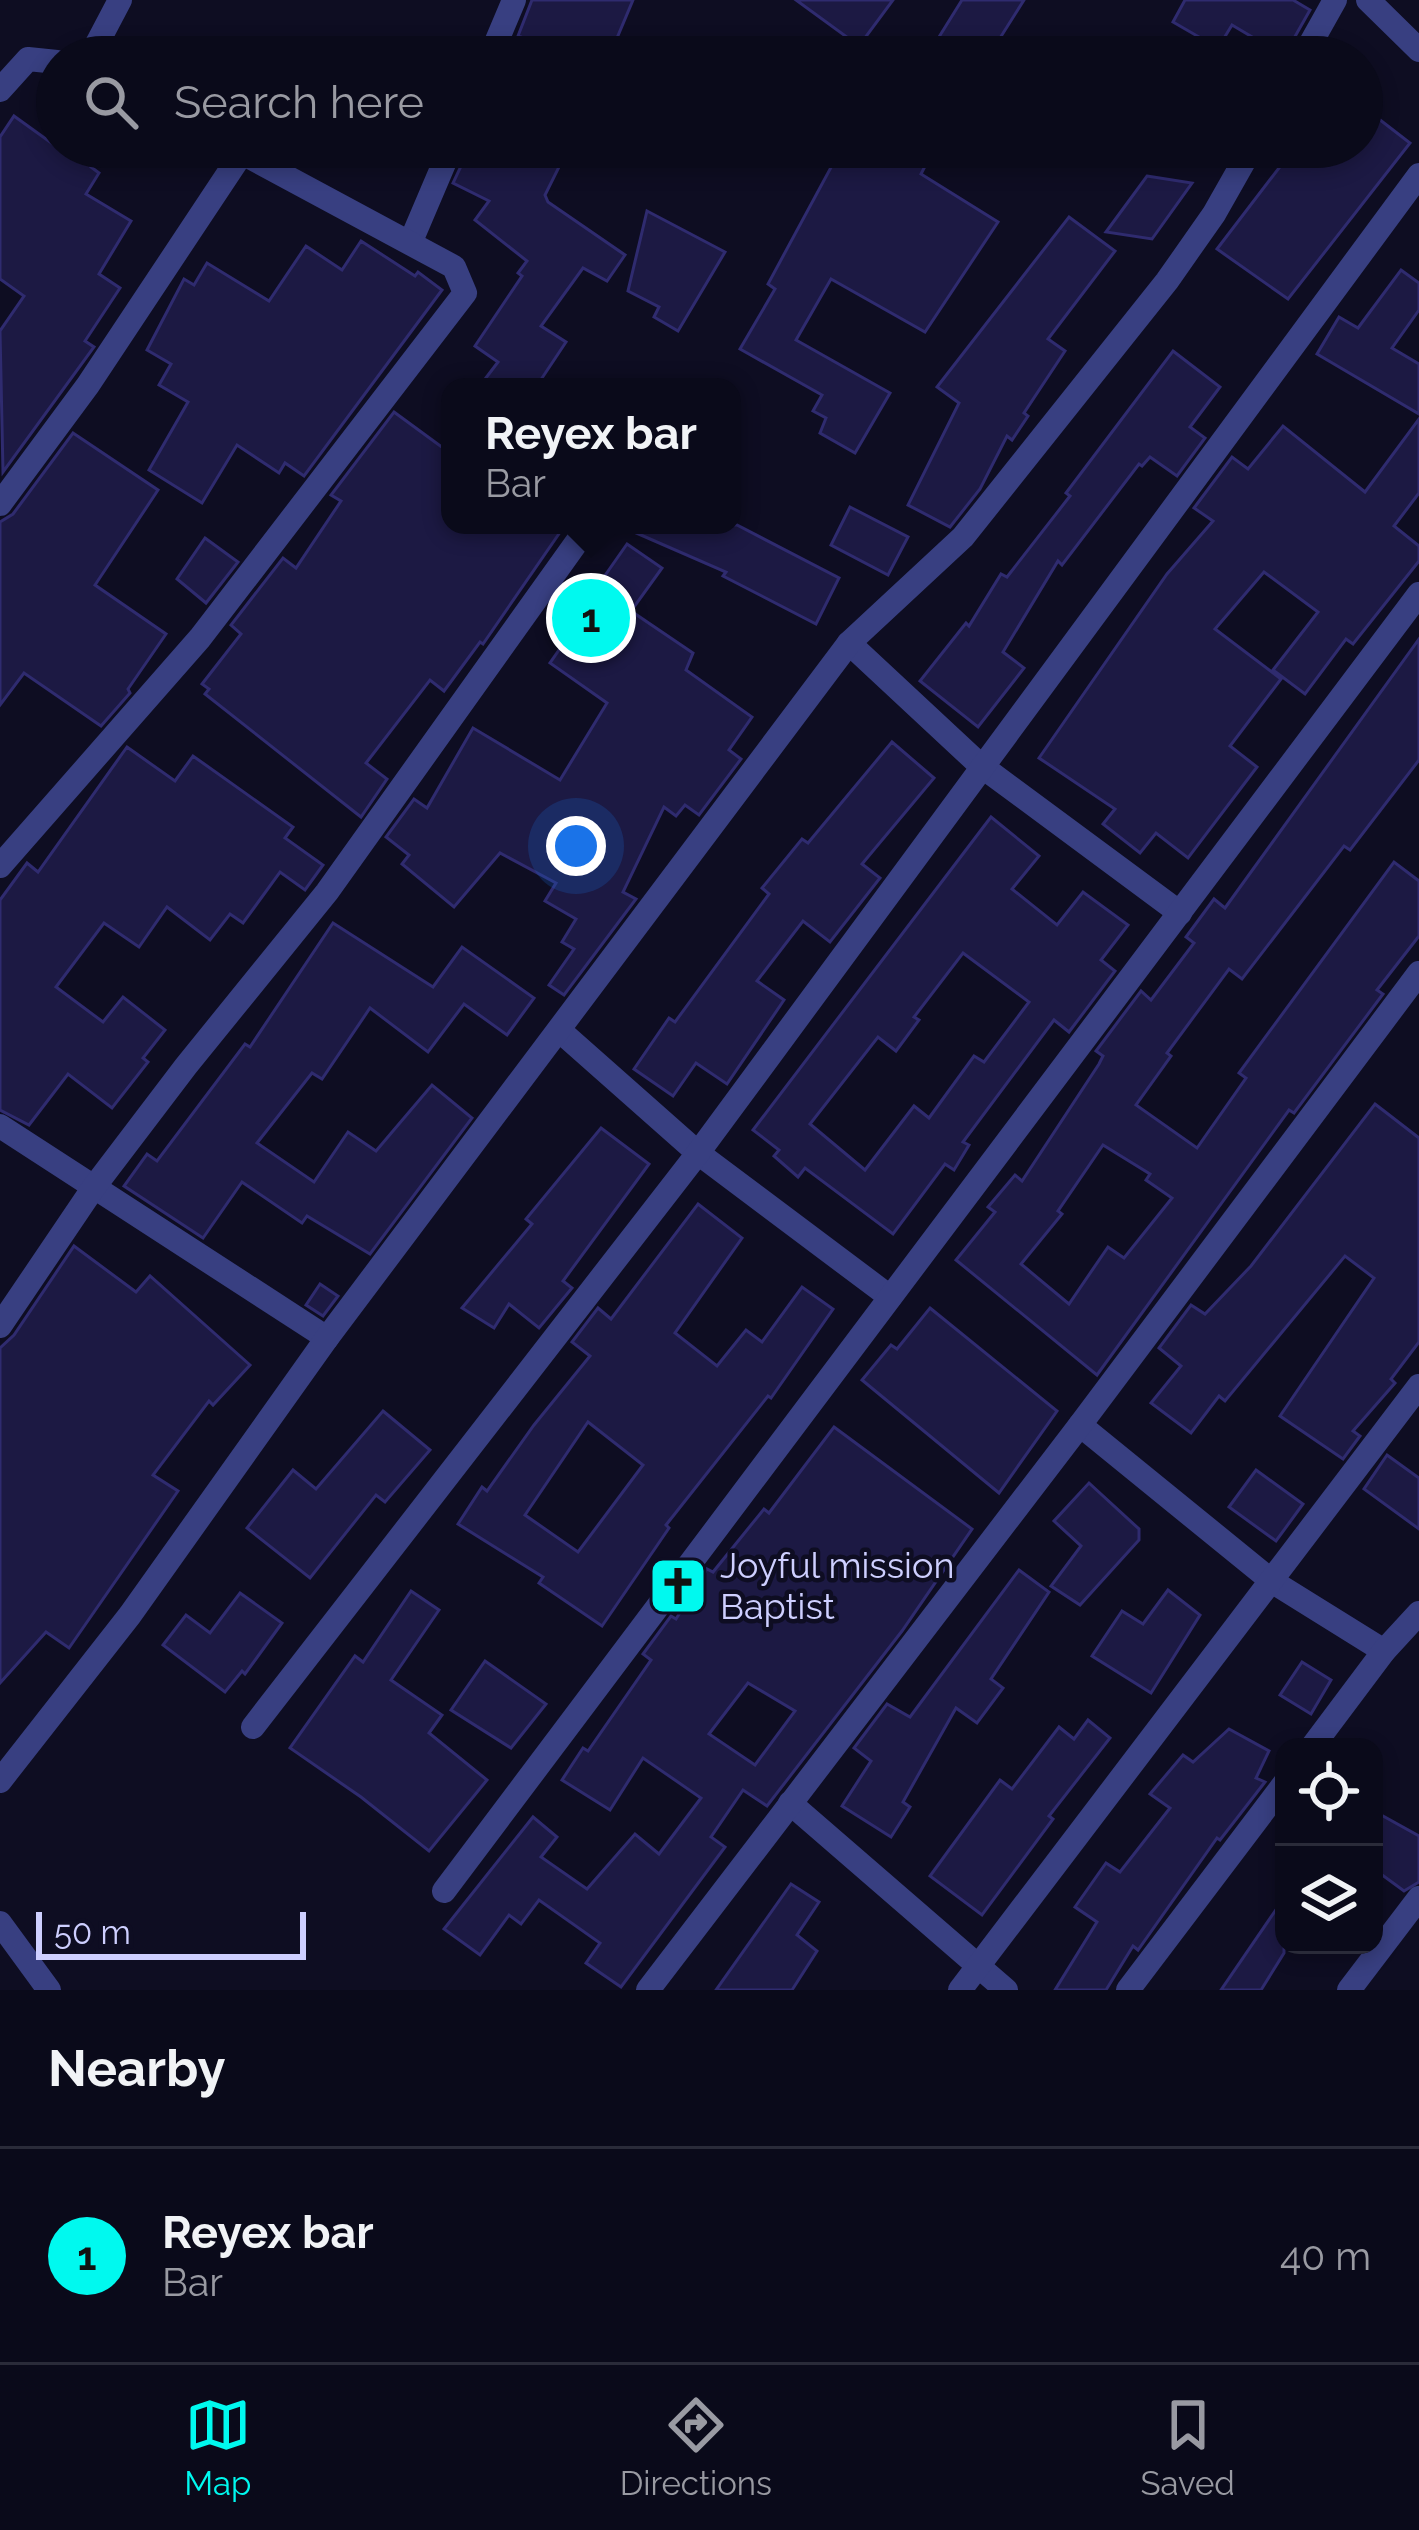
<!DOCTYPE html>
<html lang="en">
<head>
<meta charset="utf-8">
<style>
	:root { --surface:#0a0a1a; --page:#131323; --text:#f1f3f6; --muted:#999aa2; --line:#2a2b39; --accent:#00f9ef }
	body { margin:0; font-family:Raleway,sans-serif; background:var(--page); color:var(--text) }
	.controls { position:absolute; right:36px; bottom:36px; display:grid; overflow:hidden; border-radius:24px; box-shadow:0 6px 18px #0003 }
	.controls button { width:108px; height:108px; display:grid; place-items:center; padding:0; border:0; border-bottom:3px solid var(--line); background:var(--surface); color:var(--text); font:60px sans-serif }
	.scale { position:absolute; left:36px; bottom:30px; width:270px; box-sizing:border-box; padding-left:12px; border:6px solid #cecfff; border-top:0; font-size:33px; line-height:42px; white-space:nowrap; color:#cecfff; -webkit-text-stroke:9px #0e0d22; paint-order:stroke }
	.you { position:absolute; left:576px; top:846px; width:42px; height:42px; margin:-30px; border:9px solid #fff; border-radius:50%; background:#1a73e8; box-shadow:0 0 0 18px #1a73e833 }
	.badge { display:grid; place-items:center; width:78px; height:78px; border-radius:50%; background:var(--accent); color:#111; font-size:39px; font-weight:700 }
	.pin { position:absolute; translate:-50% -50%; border:6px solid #fff; box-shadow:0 3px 12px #0006 }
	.popup { position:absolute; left:441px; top:378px; width:300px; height:156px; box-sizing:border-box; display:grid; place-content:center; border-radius:24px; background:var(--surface); filter:drop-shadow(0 3px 9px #0005); font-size:39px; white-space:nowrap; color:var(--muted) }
	.popup b { font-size:45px; color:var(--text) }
	.popup::after { content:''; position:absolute; left:50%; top:100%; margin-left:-24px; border:24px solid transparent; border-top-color:var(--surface) }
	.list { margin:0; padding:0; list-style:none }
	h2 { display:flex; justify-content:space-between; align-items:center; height:156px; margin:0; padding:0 48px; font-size:51px }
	h2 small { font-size:39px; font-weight:400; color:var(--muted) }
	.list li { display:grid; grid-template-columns:78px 1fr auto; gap:36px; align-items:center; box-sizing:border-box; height:216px; padding:0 48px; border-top:3px solid var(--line) }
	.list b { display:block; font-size:45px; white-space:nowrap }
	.list p { margin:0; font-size:39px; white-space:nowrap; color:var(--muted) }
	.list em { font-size:39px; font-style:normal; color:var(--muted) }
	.icon { flex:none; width:66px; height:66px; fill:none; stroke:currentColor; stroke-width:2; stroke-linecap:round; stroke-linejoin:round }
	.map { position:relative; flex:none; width:1419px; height:1990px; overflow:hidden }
	.search { position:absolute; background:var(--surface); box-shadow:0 6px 18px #0003; left:36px; right:36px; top:36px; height:132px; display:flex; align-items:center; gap:30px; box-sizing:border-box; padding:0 42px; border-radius:66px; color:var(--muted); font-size:45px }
	.sheet { height:372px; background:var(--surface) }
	nav { display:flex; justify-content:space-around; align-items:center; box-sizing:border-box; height:168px; border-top:3px solid var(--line); background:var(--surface); font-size:33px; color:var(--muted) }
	nav a { display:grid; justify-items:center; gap:6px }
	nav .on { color:var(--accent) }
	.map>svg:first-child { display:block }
	.building { fill:#1c1943; stroke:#2f2b6f; stroke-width:3; fill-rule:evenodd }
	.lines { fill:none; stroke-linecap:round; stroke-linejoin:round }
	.minor { stroke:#383f81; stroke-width:24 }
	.tertiary { stroke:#383f81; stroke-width:24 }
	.labels { text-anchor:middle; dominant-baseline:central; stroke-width:9; stroke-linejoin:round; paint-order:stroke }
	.poi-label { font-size:36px; fill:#cecfff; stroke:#0e0d22; text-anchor:start }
</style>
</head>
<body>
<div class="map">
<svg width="1419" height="1990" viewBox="0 0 1419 1990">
	<rect width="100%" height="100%" fill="#0e0d22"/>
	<!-- building -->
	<g class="building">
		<path d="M 532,0 L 633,0 L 609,57 L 591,57 L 551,40 L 549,47 L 518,36 Z"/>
		<path d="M 796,0 L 893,0 L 859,46 Z"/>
		<path d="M 962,0 L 1024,0 L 988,57 L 952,57 L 934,45 Z"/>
		<path d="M 1185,0 L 1293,0 L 1310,10 L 1284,56 L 1232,25 L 1218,48 L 1173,22 Z"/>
		<path d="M 1362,106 L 1410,143 L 1288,299 L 1217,249 L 1295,147 L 1362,147 Z"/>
		<path d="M 14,116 L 57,147 L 102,147 L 91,167 L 99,173 L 86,194 L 131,221 L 99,274 L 120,288 L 85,341 L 94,347 L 3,472 L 0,331 L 24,296 L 0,279 L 0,137 Z"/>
		<path d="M 470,147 L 523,147 L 560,165 L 545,195 L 548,202 L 625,255 L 607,281 L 583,268 L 541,326 L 566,342 L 536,387 L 479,387 L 498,362 L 475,346 L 522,276 L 518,273 L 527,261 L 475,220 L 489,201 L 453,183 Z"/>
		<path d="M 842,147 L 935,147 L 921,174 L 998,222 L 925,332 L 831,279 L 796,340 L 890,393 L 855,453 L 820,433 L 826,418 L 813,411 L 822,395 L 740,349 L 775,289 L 768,284 Z"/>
		<path d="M 1147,176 L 1192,183 L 1152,239 L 1106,232 Z"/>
		<path d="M 647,211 L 725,252 L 678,331 L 654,317 L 659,307 L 628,291 Z"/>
		<path d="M 1069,217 L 1115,251 L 1048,339 L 1065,351 L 1024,413 L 1028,416 L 1012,440 L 1007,436 L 980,489 L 950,527 L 908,505 L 959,403 L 937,387 Z"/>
		<path d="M 361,241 L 415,276 L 418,272 L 442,290 L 304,476 L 285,463 L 279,473 L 237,445 L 202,503 L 149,470 L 188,402 L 159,385 L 171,364 L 147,350 L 184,279 L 194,285 L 207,263 L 269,301 L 306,246 L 342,270 Z"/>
		<path d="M 1401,270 L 1419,283 L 1419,310 L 1392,348 L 1419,364 L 1419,414 L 1317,354 L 1339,317 L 1358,328 Z"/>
		<path d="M 1173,351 L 1220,387 L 1190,427 L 1205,438 L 1177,476 L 1150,457 L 1142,466 L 1139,464 L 1062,565 L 1058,561 L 1003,652 L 1024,668 L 978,727 L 920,681 L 966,623 L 969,626 L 1001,574 L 1007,577 L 1070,496 L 1066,493 Z"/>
		<path d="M 394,412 L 450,453 L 450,525 L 565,525 L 483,644 L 480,642 L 444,691 L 430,680 L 366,763 L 387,779 L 361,817 L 205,694 L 209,689 L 202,684 L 241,634 L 231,625 L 283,558 L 296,568 L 341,501 L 331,495 Z"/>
		<path d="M 1419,419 L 1419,493 L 1394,526 L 1419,546 L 1419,561 L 1353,644 L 1346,639 L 1305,694 L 1273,670 L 1318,612 L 1264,572 L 1215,629 L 1281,679 L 1230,746 L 1257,767 L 1188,858 L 1156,833 L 1140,853 L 1103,824 L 1115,809 L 1039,758 L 1167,574 L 1213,521 L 1194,508 L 1232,457 L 1248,469 L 1283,426 L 1365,492 Z"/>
		<path d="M 73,433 L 158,490 L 95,585 L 166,634 L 128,689 L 130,693 L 101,726 L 24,673 L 0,705 L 0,522 L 13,514 Z"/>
		<path d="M 850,507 L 908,537 L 888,575 L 831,545 Z"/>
		<path d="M 618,525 L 737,525 L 839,578 L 816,624 L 723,576 L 726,572 Z"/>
		<path d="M 205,538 L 238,562 L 206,603 L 177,579 Z"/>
		<path d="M 627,544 L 662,568 L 631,611 L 693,653 L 686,670 L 752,717 L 729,750 L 741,759 L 699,815 L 685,805 L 676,816 L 664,807 L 623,892 L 636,899 L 564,995 L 549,985 L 574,949 L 562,942 L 576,919 L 545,901 L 556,883 L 500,853 L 454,907 L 402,864 L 409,855 L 386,837 L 414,799 L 427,808 L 473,728 L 560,780 L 607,703 L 550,663 L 601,590 L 597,587 Z"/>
		<path d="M 1419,639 L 1419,760 L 1350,850 L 1344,846 L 1242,979 L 1229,969 L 1167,1053 L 1171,1056 L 1136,1105 L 1197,1148 L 1246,1078 L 1239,1073 L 1394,862 L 1419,881 L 1419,936 L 1377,990 L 1383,994 L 1294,1113 L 1289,1110 L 1097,1375 L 956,1260 L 995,1212 L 988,1207 L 1015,1175 L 1022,1181 L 1099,1064 L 1103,1056 L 1096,1051 L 1141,991 L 1151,1000 L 1194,943 L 1186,937 L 1214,899 L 1225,908 ZM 1103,1145 L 1150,1174 L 1146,1180 L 1172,1198 L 1124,1258 L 1108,1247 L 1069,1304 L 1021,1264 L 1062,1214 L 1058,1211 Z"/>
		<path d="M 892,742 L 934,778 L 862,864 L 880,878 L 830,942 L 803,921 L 757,981 L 784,1000 L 727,1084 L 696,1063 L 673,1096 L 634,1069 L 669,1018 L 675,1022 L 769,894 L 762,888 L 802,839 L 808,843 Z"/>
		<path d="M 127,747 L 175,781 L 193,756 L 293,827 L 285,838 L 323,865 L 305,890 L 280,872 L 243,923 L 230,914 L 210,940 L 167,907 L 139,947 L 104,923 L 56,987 L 103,1022 L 123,997 L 165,1030 L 143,1058 L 148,1062 L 112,1108 L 68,1074 L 29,1125 L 0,1110 L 0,900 L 27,863 L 38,872 Z"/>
		<path d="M 991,817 L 1039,856 L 1012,889 L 1057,925 L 1083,892 L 1128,925 L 1101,960 L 1115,971 L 1069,1032 L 1054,1020 L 963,1142 L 969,1145 L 954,1170 L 945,1164 L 893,1234 L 805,1168 L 798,1177 L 774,1156 L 779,1150 L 753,1130 ZM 963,953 L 1029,1002 L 984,1062 L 974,1056 L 929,1118 L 914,1106 L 865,1170 L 810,1124 L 878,1037 L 896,1051 L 919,1020 L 914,1017 Z"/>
		<path d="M 333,923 L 433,987 L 462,947 L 534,998 L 507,1035 L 464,1004 L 428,1052 L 370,1008 L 322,1079 L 312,1073 L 257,1143 L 314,1182 L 348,1132 L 376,1151 L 432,1085 L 472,1118 L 370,1254 L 307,1216 L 302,1223 L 242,1182 L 203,1238 L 124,1186 L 147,1154 L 157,1161 L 245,1044 L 250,1047 Z"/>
		<path d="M 1375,1104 L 1419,1138 L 1419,1342 L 1391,1379 L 1395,1383 L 1353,1431 L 1360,1436 L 1343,1459 L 1280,1416 L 1374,1278 L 1345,1256 L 1225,1401 L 1219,1396 L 1191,1433 L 1151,1403 L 1181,1366 L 1159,1348 L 1191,1305 L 1205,1314 L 1251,1266 Z"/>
		<path d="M 601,1128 L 649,1164 L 563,1281 L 572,1288 L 539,1328 L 509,1304 L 494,1328 L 462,1308 L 532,1224 L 526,1219 Z"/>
		<path d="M 698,1204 L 742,1238 L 675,1333 L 717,1366 L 746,1330 L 762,1342 L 802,1287 L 833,1309 L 771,1398 L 768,1396 L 666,1525 L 669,1528 L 602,1626 L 539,1583 L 543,1577 L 458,1524 L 482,1487 L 487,1491 L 534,1425 L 590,1356 L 572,1342 L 598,1308 L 611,1319 ZM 588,1422 L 643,1465 L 578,1552 L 525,1515 Z"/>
		<path d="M 74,1246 L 136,1292 L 150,1276 L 250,1365 L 213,1405 L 209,1401 L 153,1475 L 178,1491 L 69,1648 L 46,1632 L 0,1683 L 0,1348 L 14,1335 Z"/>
		<path d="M 320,1284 L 338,1296 L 323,1316 L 306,1305 Z"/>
		<path d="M 930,1308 L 1057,1411 L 999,1493 L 862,1380 L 891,1345 L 897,1349 Z"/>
		<path d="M 383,1411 L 430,1450 L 385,1502 L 376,1495 L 310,1578 L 247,1528 L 293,1470 L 316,1489 Z"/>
		<path d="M 834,1427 L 972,1529 L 902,1631 L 767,1806 L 743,1790 L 711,1837 L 725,1847 L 621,1987 L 586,1963 L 600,1943 L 539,1900 L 521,1924 L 509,1915 L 480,1955 L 444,1929 L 533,1817 L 557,1837 L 541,1857 L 587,1889 L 635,1834 L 659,1854 L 701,1798 L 643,1758 L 610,1810 L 562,1780 L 583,1748 L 588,1751 L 651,1660 L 643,1654 L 671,1616 L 676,1619 L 707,1569 L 713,1572 L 764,1509 L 769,1513 ZM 748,1683 L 795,1711 L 755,1765 L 709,1734 Z"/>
		<path d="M 1387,1455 L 1419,1478 L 1419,1529 L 1364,1489 Z"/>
		<path d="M 1256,1470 L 1303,1504 L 1276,1541 L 1229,1507 Z"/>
		<path d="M 1089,1483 L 1139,1529 L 1139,1540 L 1080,1605 L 1051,1586 L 1081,1546 L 1054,1521 Z"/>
		<path d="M 1019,1570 L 1049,1592 L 991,1679 L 1003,1688 L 977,1723 L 956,1708 L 903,1802 L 910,1807 L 891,1837 L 842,1806 L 871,1761 L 854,1748 L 887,1704 L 910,1717 Z"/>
		<path d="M 1168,1590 L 1200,1615 L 1151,1693 L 1092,1656 L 1122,1611 L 1143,1624 Z"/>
		<path d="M 411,1591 L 439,1610 L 391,1680 L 442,1715 L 429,1733 L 487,1780 L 429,1851 L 361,1797 L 290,1748 L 355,1656 L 363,1662 Z"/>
		<path d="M 240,1593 L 282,1623 L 245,1674 L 242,1671 L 225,1692 L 163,1645 L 186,1615 L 210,1633 Z"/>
		<path d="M 485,1661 L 546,1704 L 511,1748 L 451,1710 Z"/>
		<path d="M 1302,1662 L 1331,1680 L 1311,1714 L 1280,1695 Z"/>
		<path d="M 1088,1720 L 1110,1738 L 1049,1816 L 1053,1819 L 982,1915 L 930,1876 L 1000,1780 L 1012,1789 L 1059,1727 L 1074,1739 Z"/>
		<path d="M 1229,1729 L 1269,1751 L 1256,1778 L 1265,1782 L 1220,1840 L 1217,1838 L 1138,1950 L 1133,1946 L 1106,1990 L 1055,1990 L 1097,1922 L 1075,1907 L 1106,1863 L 1120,1872 L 1170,1808 L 1150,1794 L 1183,1755 L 1193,1762 Z"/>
		<path d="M 1374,1811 L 1419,1836 L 1419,1882 L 1404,1891 L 1374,1869 Z"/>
		<path d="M 791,1884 L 819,1902 L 797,1935 L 817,1951 L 792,1990 L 716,1990 Z"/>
		<path d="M 1284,1898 L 1284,1953 L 1261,1990 L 1221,1990 Z"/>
	</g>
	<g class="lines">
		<!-- minor -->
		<g class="minor">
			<path d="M 1368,0 L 1419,50"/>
			<path d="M 90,57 L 120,0"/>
			<path d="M 490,57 L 514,0"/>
			<path d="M 1303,57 L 1335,0"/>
			<path d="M 0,90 L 28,59 L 57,62"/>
			<path d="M 411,241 L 451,147"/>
			<path d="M 0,504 L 88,385 L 242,153"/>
			<path d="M 849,643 L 980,765 L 1180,913"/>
			<path d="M 0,866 L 200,638 L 465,293 L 454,267 L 231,147"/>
			<path d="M 559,1030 L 698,1153 L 890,1297"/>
			<path d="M 0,1126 L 327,1338"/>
			<path d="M 0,1326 L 94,1187 L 186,1066 L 327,892 L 589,525"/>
			<path d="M 1080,1425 L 1273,1582 L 1384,1651"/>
			<path d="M 253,1727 L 698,1153 L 1419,175"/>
			<path d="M 1312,1747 L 1384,1651 L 1419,1613"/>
			<path d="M 0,1781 L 130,1615 L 327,1338 L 849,643 L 963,537 L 1167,281 L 1214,214 L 1252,147"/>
			<path d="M 790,1803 L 1006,1990"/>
			<path d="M 444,1891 L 1419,594"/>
			<path d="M 648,1990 L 1080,1425 L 1419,973"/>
			<path d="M 960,1990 L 1419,1386"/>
			<path d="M 1128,1990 L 1284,1784"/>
			<path d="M 1349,1990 L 1419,1898"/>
		</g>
		<!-- tertiary -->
		<path class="tertiary" d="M 0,1923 L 49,1990"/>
	</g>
	<!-- icons -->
	<defs>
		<g id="church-square" transform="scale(3)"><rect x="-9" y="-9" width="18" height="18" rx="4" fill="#00f9ef" stroke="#0e0d22"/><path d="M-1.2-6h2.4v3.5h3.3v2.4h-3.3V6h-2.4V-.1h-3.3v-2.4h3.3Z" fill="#111"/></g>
	</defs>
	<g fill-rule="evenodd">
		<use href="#church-square" x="678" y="1586"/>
	</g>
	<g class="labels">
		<!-- poi labels -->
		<g class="poi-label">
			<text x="720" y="1565">Joyful mission<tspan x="720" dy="41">Baptist</tspan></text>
		</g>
	</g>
</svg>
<div class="controls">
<button><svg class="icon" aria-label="locate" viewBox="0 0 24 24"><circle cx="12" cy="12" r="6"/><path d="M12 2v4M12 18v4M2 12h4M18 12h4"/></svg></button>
<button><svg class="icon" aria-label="layers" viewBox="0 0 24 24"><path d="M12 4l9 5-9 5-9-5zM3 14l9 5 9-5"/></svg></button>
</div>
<div class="scale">50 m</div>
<div class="you"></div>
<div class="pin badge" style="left:591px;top:618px">1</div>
<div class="popup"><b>Reyex bar</b>Bar</div>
<div class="search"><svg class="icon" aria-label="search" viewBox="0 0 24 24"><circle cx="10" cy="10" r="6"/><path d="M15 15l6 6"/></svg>Search here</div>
</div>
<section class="sheet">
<h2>Nearby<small></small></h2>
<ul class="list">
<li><span class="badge">1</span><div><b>Reyex bar</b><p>Bar</p></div><em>40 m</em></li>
</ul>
</section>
<nav>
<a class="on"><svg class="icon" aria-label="map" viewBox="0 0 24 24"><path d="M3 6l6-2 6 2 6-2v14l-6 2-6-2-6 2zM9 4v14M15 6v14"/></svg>Map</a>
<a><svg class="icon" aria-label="directions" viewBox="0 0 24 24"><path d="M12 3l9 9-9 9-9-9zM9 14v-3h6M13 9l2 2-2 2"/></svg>Directions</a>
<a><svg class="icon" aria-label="saved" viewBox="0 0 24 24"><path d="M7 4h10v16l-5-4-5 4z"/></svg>Saved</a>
</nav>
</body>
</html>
